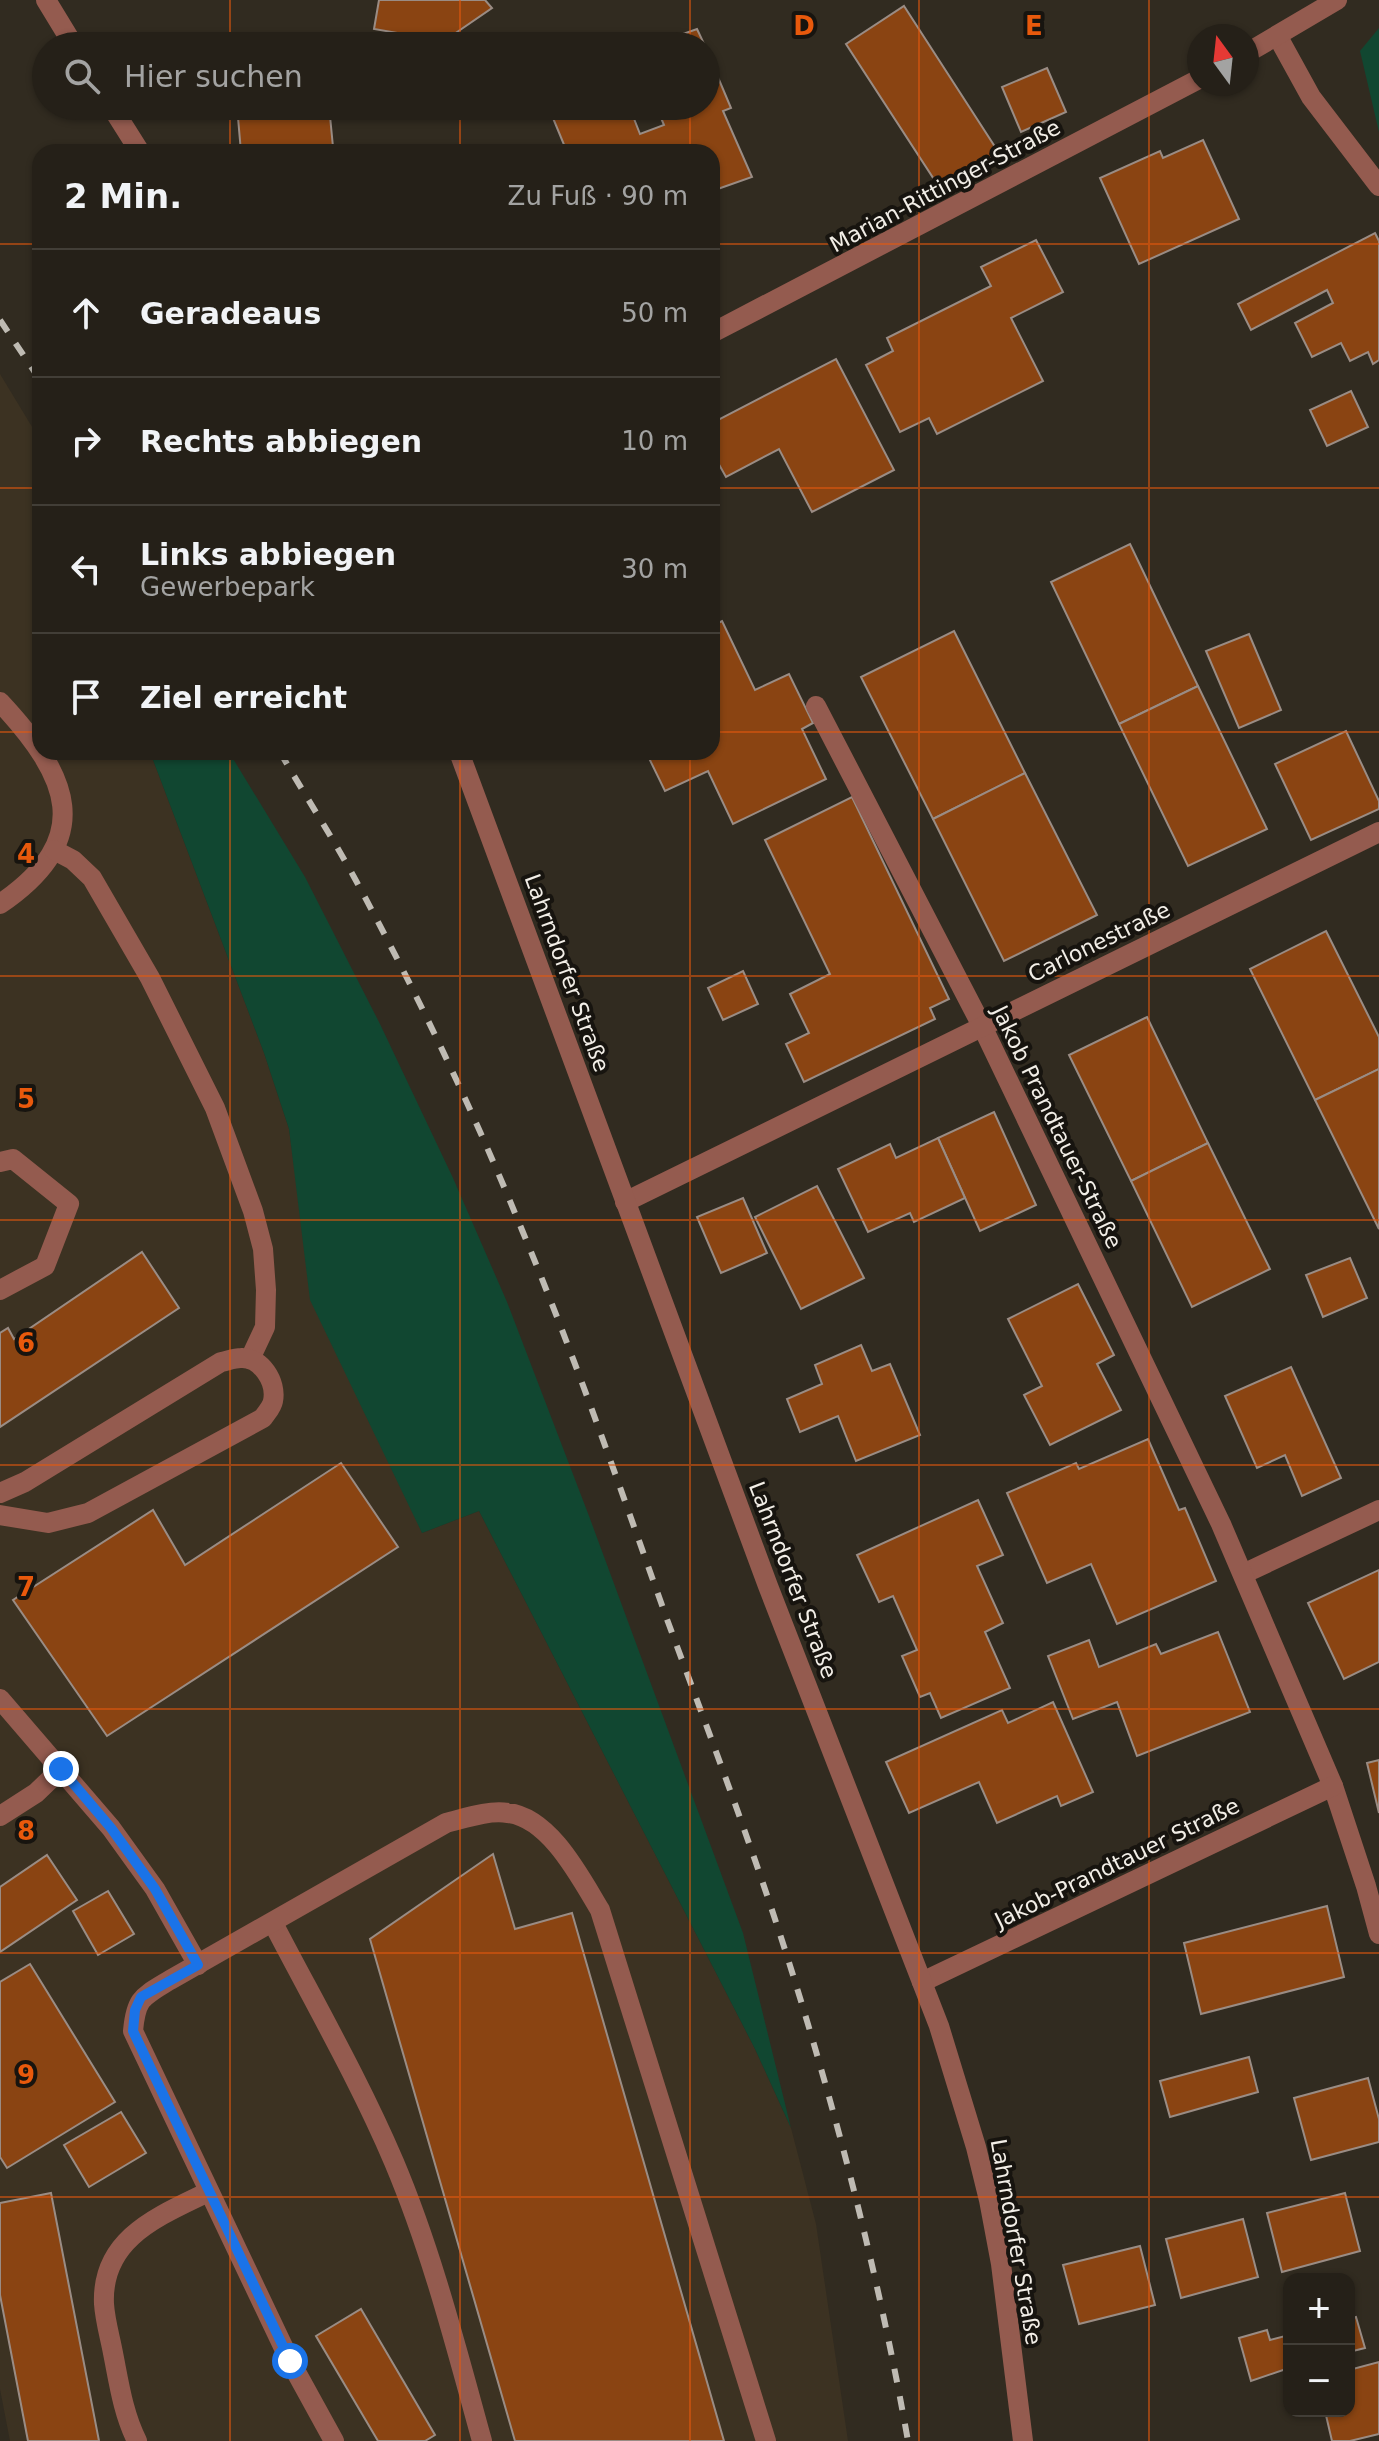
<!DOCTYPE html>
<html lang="de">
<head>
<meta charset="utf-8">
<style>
	:root { --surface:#252018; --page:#2d2821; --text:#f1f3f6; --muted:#a3a3a2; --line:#423e37 }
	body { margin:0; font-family:"DejaVu Sans",sans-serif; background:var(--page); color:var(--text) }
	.controls { position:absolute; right:24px; bottom:24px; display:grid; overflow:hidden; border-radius:16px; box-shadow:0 2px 6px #0004 }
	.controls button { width:72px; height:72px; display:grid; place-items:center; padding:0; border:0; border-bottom:2px solid var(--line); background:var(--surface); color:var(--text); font:40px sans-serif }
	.compass { position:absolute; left:1187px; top:24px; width:72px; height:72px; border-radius:50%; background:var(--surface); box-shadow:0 2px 6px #0004; rotate:345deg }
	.stop { position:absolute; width:24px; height:24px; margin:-18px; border:6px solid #1a73e8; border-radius:50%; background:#fff }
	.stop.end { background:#1a73e8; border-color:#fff; box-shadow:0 2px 8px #0008 }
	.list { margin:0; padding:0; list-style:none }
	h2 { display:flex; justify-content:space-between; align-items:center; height:104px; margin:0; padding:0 32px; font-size:34px }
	h2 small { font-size:26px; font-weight:400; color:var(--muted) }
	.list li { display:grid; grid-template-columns:52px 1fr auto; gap:24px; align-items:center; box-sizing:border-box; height:128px; padding:0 32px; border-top:2px solid var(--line) }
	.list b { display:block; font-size:30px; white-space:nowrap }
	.list p { margin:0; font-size:26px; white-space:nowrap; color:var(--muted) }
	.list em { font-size:26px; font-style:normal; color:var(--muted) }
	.icon { flex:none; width:44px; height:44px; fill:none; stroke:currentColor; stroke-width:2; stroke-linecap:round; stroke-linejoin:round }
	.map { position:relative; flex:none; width:1379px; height:2441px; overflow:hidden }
	.search { position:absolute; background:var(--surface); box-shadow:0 2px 6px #0004; left:32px; top:32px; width:688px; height:88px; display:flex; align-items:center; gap:20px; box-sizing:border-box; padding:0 28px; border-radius:44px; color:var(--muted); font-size:30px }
	.panel { position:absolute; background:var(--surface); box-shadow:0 2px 6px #0004; left:32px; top:144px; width:688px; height:616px; border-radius:24px }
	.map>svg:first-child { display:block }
	.built { fill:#3c3222 }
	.green { fill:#114731 }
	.building { fill:#8a4412; stroke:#9a8c84; stroke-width:2 }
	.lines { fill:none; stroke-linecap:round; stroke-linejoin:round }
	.service { stroke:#945b4f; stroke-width:20 }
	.minor { stroke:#945b4f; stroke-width:20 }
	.tertiary { stroke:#945b4f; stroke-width:20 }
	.rail { stroke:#bfbbb3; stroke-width:6; stroke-dasharray:14 14; stroke-linecap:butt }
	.route { stroke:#1a73e8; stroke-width:10 }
	.grid { fill:none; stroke:#e8590c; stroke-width:2; stroke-opacity:0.55 }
	.labels { text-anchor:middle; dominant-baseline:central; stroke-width:8; stroke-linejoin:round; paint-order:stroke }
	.street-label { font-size:22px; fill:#f2eee7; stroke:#17140f }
	.grid-label { font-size:26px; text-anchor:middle; font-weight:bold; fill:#e8590c; stroke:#17140f; stroke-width:8; stroke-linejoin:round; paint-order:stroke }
</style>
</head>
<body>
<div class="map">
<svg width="1379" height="2441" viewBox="0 0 1379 2441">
	<rect width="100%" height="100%" fill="#312b20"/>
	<!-- built -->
	<path class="built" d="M 0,374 L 40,440 L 40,752 L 150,752 L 264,1053 L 289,1129 L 298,1193 L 422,1533 L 479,1511 L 755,2049 L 791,2128 L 816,2224 L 848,2441 L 10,2441 L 0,2389 Z"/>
	<!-- green -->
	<g class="green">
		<path d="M 1379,28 L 1379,132 L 1360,51 Z"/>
		<path d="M 150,752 L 229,752 L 305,877 L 380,1024 L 453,1178 L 507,1302 L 589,1516 L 743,1933 L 791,2128 L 755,2049 L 479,1511 L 422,1533 L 310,1300 L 289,1129 L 264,1053 Z"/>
	</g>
	<!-- building -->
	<g class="building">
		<path d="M 379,0 L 485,0 L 492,8 L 444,41 L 374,29 Z"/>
		<path d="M 904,6 L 999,153 L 941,190 L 846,44 Z"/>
		<path d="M 697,29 L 705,46 L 649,46 Z"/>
		<path d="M 706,49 L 731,108 L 723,111 L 752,177 L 712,191 L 712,152 L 567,152 L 548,106 L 629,106 L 640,134 L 664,125 L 656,106 L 706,106 Z"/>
		<path d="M 1047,68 L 1066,112 L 1021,132 L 1002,87 Z"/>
		<path d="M 237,106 L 329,106 L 333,147 L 241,152 Z"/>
		<path d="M 1203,140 L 1239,219 L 1139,264 L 1100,178 L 1160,151 L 1163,158 Z"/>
		<path d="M 1375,233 L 1379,241 L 1379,360 L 1373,364 L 1368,352 L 1350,361 L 1341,343 L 1312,357 L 1295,323 L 1333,303 L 1327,290 L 1251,330 L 1238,304 Z"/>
		<path d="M 1036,240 L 1063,292 L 1011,318 L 1043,381 L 937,434 L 929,418 L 900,432 L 866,365 L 893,351 L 887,338 L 991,286 L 981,267 Z"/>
		<path d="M 836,359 L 894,470 L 812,512 L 779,449 L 726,477 L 712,452 L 712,423 Z"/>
		<path d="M 1351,391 L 1368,427 L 1327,446 L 1310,410 Z"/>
		<path d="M 1130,544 L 1198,686 L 1119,724 L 1051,582 Z"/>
		<path d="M 722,621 L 755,690 L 789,674 L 813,723 L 802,729 L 826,779 L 733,824 L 708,771 L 665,791 L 646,752 L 712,752 L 712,626 Z"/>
		<path d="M 954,631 L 1025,773 L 933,819 L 861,677 Z"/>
		<path d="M 1249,634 L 1281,710 L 1239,728 L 1206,651 Z"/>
		<path d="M 1198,686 L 1267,829 L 1188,866 L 1119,724 Z"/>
		<path d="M 1346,731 L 1379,801 L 1379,809 L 1311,840 L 1275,764 Z"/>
		<path d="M 1025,773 L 1097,915 L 1004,961 L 933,819 Z"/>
		<path d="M 852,797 L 949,999 L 930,1008 L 935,1019 L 804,1082 L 786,1044 L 809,1033 L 790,994 L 830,974 L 765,840 Z"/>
		<path d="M 1326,931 L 1379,1037 L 1379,1069 L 1315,1100 L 1250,969 Z"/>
		<path d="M 743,971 L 758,1004 L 723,1020 L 708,988 Z"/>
		<path d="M 1147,1017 L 1208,1143 L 1131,1181 L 1069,1055 Z"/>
		<path d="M 1379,1069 L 1379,1229 L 1315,1100 Z"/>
		<path d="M 994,1112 L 1036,1205 L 980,1231 L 938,1138 Z"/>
		<path d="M 938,1138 L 965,1198 L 914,1222 L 910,1213 L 868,1232 L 838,1169 L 890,1144 L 896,1158 Z"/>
		<path d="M 1208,1143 L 1270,1269 L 1192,1307 L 1131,1181 Z"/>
		<path d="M 817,1186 L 864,1278 L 801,1309 L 755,1217 Z"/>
		<path d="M 743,1198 L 767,1253 L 721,1273 L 697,1217 Z"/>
		<path d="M 142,1252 L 179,1308 L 0,1427 L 0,1333 L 8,1328 L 14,1339 Z"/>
		<path d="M 1350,1258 L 1367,1298 L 1323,1317 L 1306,1275 Z"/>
		<path d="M 1078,1284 L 1114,1355 L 1097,1364 L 1121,1410 L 1050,1445 L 1024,1395 L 1042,1386 L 1008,1319 Z"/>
		<path d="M 861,1345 L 872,1371 L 890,1364 L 920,1435 L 856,1461 L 838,1416 L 800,1432 L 787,1399 L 822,1384 L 815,1365 Z"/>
		<path d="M 1291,1367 L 1341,1478 L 1302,1496 L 1285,1455 L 1257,1468 L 1225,1396 Z"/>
		<path d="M 1148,1439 L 1179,1510 L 1185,1508 L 1216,1581 L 1117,1624 L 1091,1564 L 1047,1583 L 1007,1493 L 1076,1463 L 1079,1469 Z"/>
		<path d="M 341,1463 L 398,1547 L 107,1736 L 13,1600 L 153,1510 L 185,1565 Z"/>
		<path d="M 978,1500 L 1003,1555 L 977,1566 L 1003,1623 L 985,1632 L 1010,1688 L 941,1718 L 930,1693 L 920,1697 L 902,1656 L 917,1650 L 893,1596 L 879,1602 L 857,1555 Z"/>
		<path d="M 1379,1570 L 1379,1662 L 1344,1679 L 1308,1603 Z"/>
		<path d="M 1218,1632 L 1250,1712 L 1137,1756 L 1117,1702 L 1073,1719 L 1048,1656 L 1089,1640 L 1099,1667 L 1156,1644 L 1161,1654 Z"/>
		<path d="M 1053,1702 L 1093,1792 L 1061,1806 L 1057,1796 L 997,1823 L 979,1782 L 909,1813 L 886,1762 L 1002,1710 L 1008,1723 Z"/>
		<path d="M 1379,1760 L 1379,1813 L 1367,1763 Z"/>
		<path d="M 493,1854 L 515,1929 L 572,1913 L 724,2441 L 515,2441 L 370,1939 Z"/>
		<path d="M 47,1855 L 77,1900 L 0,1952 L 0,1887 Z"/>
		<path d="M 108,1891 L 134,1934 L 98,1955 L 73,1911 Z"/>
		<path d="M 1327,1906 L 1344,1977 L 1201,2014 L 1184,1943 Z"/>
		<path d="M 30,1964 L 115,2102 L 7,2168 L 0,2157 L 0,1982 Z"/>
		<path d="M 1249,2057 L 1258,2092 L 1170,2117 L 1160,2081 Z"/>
		<path d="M 1368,2078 L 1379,2119 L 1379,2142 L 1311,2160 L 1294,2098 Z"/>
		<path d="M 121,2112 L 146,2153 L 89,2187 L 64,2145 Z"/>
		<path d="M 51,2193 L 99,2441 L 28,2441 L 0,2295 L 0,2203 Z"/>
		<path d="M 1345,2193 L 1360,2251 L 1282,2272 L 1267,2213 Z"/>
		<path d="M 1243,2219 L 1258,2277 L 1181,2298 L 1166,2239 Z"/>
		<path d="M 1140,2246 L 1155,2305 L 1079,2324 L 1063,2265 Z"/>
		<path d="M 361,2309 L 435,2435 L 425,2441 L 378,2441 L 316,2336 Z"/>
		<path d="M 1356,2317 L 1365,2348 L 1349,2352 L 1349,2319 Z"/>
		<path d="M 1267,2330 L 1270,2340 L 1289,2335 L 1289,2368 L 1251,2381 L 1239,2338 Z"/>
		<path d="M 1379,2362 L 1379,2434 L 1350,2441 L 1332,2441 L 1325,2411 L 1349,2411 L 1349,2370 Z"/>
	</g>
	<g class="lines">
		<!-- service -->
		<g class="service">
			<path d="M 0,702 C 69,776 97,838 0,904"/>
			<path d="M 54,850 L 73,860 L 92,878 L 150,978 L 215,1108 L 253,1211 L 263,1249 L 266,1290 L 265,1327 L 250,1359"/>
			<path d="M 0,1162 L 13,1159 L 69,1204 L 45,1266 L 0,1290"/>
			<path d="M 0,1493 L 25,1482 L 221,1362 C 227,1361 234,1358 241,1358 C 261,1357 277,1382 273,1401 C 272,1407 267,1412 263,1418 L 88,1513 L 48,1523 L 0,1515"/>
			<path d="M 1243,1574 L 1379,1510"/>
			<path d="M 0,1816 L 36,1793 L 61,1769"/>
			<path d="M 273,1923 C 314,2002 359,2080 394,2162 C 432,2252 456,2347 482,2441"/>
			<path d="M 137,2441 C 123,2413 119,2383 113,2353 C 110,2337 105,2320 104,2304 C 101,2238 159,2216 208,2192"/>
			<path d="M 334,2441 L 290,2361 L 133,2031 C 136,1998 142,1997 170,1980 L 446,1823 C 466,1818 488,1810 508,1813 C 550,1818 580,1877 600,1910 L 766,2441"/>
		</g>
		<!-- minor -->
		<g class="minor">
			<path d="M 1278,37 L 1311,97 L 1379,186"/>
			<path d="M 816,706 L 982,1026 L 1221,1524 L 1333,1786 L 1366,1886 L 1379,1934"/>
			<path d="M 625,1202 L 1379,832"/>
			<path d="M 0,1699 L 111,1828 L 155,1889 L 198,1965"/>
			<path d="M 922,1982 L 1333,1786"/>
		</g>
		<!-- tertiary -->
		<g class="tertiary">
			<path d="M 46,0 L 74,46"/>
			<path d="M 1247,53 L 1337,0"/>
			<path d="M 111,106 L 140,152"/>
			<path d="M 712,333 L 1199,79"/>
			<path d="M 459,752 L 768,1586 L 939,2026 L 976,2147 L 989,2200 L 1001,2264 L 1023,2441"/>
		</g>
		<!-- rail -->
		<g class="rail">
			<path d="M 0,320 L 40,380"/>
			<path d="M 280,752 C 304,794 331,835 354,877 C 416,991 473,1110 522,1230 C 576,1359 621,1491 668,1622 C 709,1733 751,1843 787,1956 C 837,2114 879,2277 908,2441"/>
		</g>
	</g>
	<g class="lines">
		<!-- route -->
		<path class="route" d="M 61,1769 L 111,1828 L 155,1889 L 198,1965 L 141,1997 L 135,2010 L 133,2031 L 290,2361"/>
	</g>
	<!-- grid -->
	<path class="grid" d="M 230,0 L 230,46M 460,0 L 460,46M 690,0 L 690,46M 919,0 L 919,2441M 1149,0 L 1149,2441M 230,106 L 230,152M 460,106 L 460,152M 690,106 L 690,152M 0,244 L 40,244M 712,244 L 1379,244M 0,488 L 40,488M 712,488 L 1379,488M 0,732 L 40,732M 712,732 L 1379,732M 230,752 L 230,2441M 460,752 L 460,2441M 690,752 L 690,2441M 0,976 L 1379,976M 0,1220 L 1379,1220M 0,1465 L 1379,1465M 0,1709 L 1379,1709M 0,1953 L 1379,1953M 0,2197 L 1379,2197"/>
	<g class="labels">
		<!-- street labels -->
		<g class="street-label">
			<text transform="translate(945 186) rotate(-28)">Marian-Rittinger-Straße</text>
			<text transform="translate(1099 942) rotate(-26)">Carlonestraße</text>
			<text transform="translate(567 973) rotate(70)">Lahrndorfer Straße</text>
			<text transform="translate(1057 1127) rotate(64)">Jakob Prandtauer-Straße</text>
			<text transform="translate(793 1580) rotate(69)">Lahrndorfer Straße</text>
			<text transform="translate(1117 1863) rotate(-26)">Jakob-Prandtauer Straße</text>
			<text transform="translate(1016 2242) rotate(80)">Lahrndorfer Straße</text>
		</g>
	</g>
	<g class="grid-label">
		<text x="804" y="35">D</text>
		<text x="1034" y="35">E</text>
		<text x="26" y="863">4</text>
		<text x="26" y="1108">5</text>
		<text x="26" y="1352">6</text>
		<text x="26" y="1596">7</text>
		<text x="26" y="1840">8</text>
		<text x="26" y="2084">9</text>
	</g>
</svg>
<div class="controls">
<button>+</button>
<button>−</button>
</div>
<svg class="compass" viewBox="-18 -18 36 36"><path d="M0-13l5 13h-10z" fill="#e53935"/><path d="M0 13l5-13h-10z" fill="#a3a3a2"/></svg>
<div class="stop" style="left:290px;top:2361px"></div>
<div class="stop end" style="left:61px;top:1769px"></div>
<div class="search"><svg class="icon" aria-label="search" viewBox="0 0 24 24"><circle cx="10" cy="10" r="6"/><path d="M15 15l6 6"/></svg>Hier suchen</div>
<section class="panel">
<h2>2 Min.<small>Zu Fuß · 90 m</small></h2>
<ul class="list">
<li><svg class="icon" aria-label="ahead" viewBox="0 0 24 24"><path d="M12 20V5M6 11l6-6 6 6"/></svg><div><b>Geradeaus</b></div><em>50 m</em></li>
<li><svg class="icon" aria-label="right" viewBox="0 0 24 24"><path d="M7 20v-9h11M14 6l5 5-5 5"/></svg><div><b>Rechts abbiegen</b></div><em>10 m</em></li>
<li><svg class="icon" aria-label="left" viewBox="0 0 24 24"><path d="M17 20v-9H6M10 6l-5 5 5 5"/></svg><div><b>Links abbiegen</b><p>Gewerbepark</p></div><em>30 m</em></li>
<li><svg class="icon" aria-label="arrive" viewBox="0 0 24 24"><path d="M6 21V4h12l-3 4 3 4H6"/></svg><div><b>Ziel erreicht</b></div></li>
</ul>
</section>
</div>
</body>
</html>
